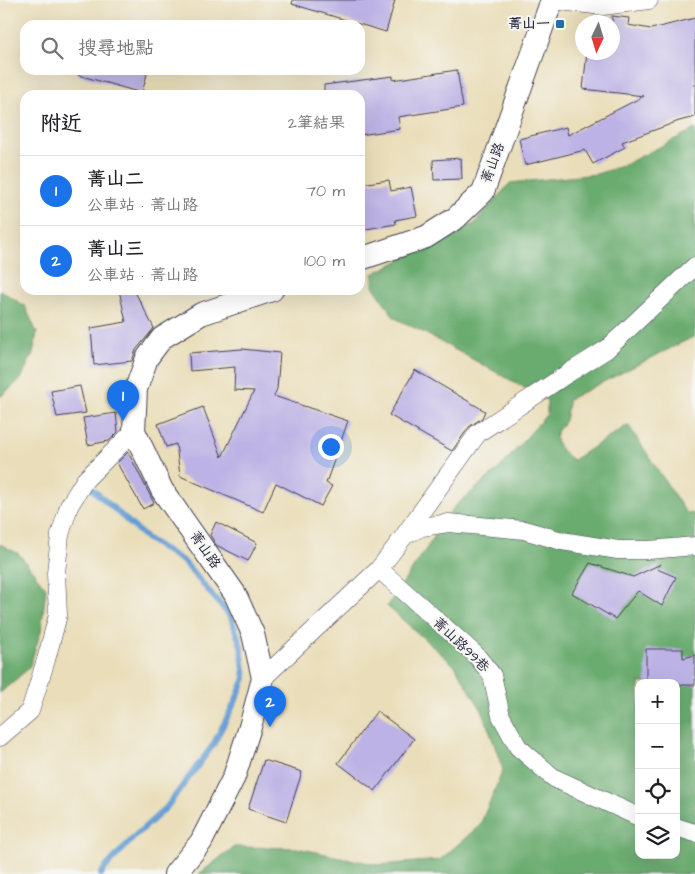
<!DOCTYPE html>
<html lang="zh-TW">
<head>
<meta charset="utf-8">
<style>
	:root { --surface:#fff; --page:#f6f6f6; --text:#202124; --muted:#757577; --line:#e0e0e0; --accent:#1a73e8 }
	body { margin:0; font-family:"Architects Daughter","LXGW WenKai TC",sans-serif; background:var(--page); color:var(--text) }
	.controls { position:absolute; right:15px; bottom:15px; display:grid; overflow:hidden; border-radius:10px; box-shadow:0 5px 20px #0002 }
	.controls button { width:45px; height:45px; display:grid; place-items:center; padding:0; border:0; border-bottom:1px solid var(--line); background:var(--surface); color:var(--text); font:25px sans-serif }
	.compass { position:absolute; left:575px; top:15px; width:45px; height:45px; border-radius:50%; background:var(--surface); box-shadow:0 5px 20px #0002; rotate:184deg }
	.you { position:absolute; left:330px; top:446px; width:18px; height:18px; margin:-12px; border:4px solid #fff; border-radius:50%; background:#1a73e8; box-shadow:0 0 0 8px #1a73e833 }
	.badge { display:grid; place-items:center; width:32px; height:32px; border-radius:50%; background:var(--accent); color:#fff; font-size:16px; font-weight:700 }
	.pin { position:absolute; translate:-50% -41px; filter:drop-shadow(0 1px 2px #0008) }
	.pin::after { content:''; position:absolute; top:26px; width:18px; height:15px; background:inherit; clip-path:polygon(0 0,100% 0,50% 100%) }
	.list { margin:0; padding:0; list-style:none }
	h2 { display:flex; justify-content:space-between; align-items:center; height:65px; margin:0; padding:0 20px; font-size:21px }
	h2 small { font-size:16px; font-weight:400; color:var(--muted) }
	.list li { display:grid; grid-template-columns:32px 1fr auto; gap:15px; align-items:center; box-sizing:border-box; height:70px; padding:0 20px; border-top:1px solid var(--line) }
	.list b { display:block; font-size:19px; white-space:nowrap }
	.list p { margin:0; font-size:16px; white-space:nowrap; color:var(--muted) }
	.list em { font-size:16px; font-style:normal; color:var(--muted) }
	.icon { flex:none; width:28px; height:28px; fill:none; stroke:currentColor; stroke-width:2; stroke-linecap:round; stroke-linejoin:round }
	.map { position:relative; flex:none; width:695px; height:874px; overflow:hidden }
	.search { position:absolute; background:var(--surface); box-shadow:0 5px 20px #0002; left:20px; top:20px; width:345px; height:55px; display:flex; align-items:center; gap:12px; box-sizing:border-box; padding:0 18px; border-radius:15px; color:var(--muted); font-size:19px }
	.panel { position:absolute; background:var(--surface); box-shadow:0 5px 20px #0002; left:20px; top:90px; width:345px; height:205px; border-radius:15px }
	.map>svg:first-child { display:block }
	.forest { fill:#6bac6f; stroke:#466755; fill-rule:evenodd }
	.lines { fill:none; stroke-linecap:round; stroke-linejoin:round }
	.stream { stroke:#669ed4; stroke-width:6 }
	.building { fill:#bdb2e5 }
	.minor-casing { stroke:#403e4e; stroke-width:19 }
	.tertiary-casing { stroke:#403e4e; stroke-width:24 }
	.minor { stroke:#fff; stroke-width:18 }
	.tertiary { stroke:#fff; stroke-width:22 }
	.poi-dot { fill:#1f6fb2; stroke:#f6f6f2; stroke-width:2 }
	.labels { text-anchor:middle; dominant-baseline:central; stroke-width:4; stroke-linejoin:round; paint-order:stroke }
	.poi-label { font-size:14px; font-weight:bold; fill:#22223b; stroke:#f6f6f2; text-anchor:end }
	.street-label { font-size:14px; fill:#22223b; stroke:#f6f6f2 }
</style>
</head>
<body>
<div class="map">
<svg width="695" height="874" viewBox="0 0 695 874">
	<rect width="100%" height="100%" fill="#f6f6f2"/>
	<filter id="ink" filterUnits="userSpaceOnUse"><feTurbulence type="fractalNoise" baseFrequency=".02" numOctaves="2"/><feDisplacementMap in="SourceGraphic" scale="10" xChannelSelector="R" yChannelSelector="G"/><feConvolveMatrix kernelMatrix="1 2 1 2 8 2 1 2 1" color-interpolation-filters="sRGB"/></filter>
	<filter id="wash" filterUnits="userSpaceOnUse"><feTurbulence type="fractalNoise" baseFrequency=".0096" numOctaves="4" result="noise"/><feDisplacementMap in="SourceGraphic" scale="20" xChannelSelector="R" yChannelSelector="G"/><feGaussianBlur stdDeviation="1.12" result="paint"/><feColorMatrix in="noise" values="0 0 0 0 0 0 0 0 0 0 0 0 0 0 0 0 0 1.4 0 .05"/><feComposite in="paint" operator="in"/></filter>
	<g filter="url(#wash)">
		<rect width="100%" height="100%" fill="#eadeba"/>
		<!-- forest -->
		<g class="forest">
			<path d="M 695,129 L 695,336 L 569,399 C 567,406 567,414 565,420 C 563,425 558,429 556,434 C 553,443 566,456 573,460 L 625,427 L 629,426 L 686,513 L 694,514 L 695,513 L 695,874 L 199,874 L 234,847 L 297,848 L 378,865 L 440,860 L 480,825 L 503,770 L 483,712 L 455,666 L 387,606 L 422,555 L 454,507 L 498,470 L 547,414 L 547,400 L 421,331 L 395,318 L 373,286 L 373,274 L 416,252 L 474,224 L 510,183 L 597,174 L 624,165 ZM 639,683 L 676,683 L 676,855 L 639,855 Z"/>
			<path d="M 0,290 L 25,306 L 37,333 L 33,353 L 21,379 L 0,397 Z"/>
			<path d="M 0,544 L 19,554 L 46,588 L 41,631 L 29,668 L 0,693 Z"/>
		</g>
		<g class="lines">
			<!-- stream -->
			<path class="stream" d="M 89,486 L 146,538 L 184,562 L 231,617 L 241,646 L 245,678 L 235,702 L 213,745 L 166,808 L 135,836 L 106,867 L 101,874"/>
		</g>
		<g id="blocks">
			<!-- building -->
			<g class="building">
				<path d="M 293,0 L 395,0 L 386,32 L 292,4 Z"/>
				<path d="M 612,16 L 629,18 L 628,25 L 651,29 L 695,18 L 695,117 L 679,121 L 622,142 L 625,147 L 593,164 L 585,150 L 525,165 L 519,139 L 566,127 L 568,135 L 644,96 L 583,89 L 587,52 L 612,52 Z"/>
				<path d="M 79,70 L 148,70 L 142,93 L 78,75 Z"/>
				<path d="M 457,70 L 463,107 L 398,117 L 400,129 L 360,135 L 360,95 L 324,95 L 324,85 L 393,76 L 393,80 Z"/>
				<path d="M 461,158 L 462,179 L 434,180 L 433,160 Z"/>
				<path d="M 389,180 L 391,191 L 411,187 L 417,216 L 395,220 L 396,224 L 360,230 L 360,184 Z"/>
				<path d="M 119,290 L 134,290 L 154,328 L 136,350 L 132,361 L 94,365 L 91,328 L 126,322 Z"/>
				<path d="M 242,349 L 280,353 L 277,389 L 274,396 L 348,421 L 326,483 L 332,486 L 321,506 L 276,483 L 263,512 L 180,476 L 176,444 L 166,447 L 158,424 L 203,407 L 222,457 L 254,391 L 234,390 L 235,367 L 190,371 L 189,353 Z"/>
				<path d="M 415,370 L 485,411 L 482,418 L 469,427 L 452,451 L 389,415 Z"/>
				<path d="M 80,386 L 86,413 L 57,417 L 51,391 Z"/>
				<path d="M 116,413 L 118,432 L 109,441 L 88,445 L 83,418 Z"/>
				<path d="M 128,452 L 154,503 L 143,509 L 117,463 Z"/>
				<path d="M 216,522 L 257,543 L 248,561 L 216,545 L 210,535 Z"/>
				<path d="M 590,563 L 633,577 L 661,564 L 657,569 L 676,577 L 662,606 L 638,591 L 615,619 L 572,593 Z"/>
				<path d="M 646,649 L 683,649 L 683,658 L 695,655 L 695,685 L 676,685 L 676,683 L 646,683 Z"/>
				<path d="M 377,711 L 414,739 L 375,791 L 338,763 Z"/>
				<path d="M 264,760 L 302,772 L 286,822 L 248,809 Z"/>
			</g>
		</g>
	</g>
	<g filter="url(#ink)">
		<use href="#blocks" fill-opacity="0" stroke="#403e4e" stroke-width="1"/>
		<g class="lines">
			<!-- minor casing -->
			<g class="minor-casing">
				<g id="minor">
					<path d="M 551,0 L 603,6 L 649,0"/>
					<path d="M 406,533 L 478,433 L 567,374 L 607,349 L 695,266"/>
					<path d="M 379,569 L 476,655 L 492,675 L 501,716 L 518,747 L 554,778 L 639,817"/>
					<path d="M 263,678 L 379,569 L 405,535 L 422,527 L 449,523 L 524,530 L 562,541 L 618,550 L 649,550 L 695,546"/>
					<path d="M 0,737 L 30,711 L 46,660 L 58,615 L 56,573 L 60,535 L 69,506 L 85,480 L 134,431"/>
					<path d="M 676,827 L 695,833"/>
				</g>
			</g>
			<!-- tertiary casing -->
			<g class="tertiary-casing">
				<g id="tertiary">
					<path d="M 360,259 L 426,237 L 456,218 L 483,192 L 552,0"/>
					<path d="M 175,874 L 201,842 L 234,777 L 250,727 L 263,678 L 253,634 L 235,594 L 162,490 L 134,431 L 136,389 L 147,358 L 162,338 L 201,314 L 272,290"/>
				</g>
			</g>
			<!-- minor -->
			<use href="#minor" class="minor"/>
			<!-- tertiary -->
			<use href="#tertiary" class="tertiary"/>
		</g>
	</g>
	<!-- markers -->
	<rect class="poi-dot" x="555" y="19" width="10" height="10" rx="2.5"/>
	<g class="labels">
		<!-- poi labels -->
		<g class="poi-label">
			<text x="550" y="24">菁山一</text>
		</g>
		<!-- street labels -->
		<g class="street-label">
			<text transform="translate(493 163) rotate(-70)">菁山路</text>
			<text transform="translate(205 550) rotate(55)">菁山路</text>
			<text transform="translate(461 645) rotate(44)">菁山路99巷</text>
		</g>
	</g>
</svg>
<div class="controls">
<button>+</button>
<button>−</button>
<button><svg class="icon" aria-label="locate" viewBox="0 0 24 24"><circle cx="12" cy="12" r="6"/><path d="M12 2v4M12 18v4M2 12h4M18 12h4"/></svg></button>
<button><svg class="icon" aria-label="layers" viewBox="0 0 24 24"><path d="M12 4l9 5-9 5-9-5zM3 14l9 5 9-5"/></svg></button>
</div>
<svg class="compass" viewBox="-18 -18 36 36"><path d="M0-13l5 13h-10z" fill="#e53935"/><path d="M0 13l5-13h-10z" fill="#757577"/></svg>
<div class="you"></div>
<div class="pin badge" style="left:123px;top:421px">1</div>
<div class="pin badge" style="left:270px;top:727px">2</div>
<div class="search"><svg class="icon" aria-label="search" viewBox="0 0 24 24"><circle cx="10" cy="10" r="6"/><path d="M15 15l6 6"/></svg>搜尋地點</div>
<section class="panel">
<h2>附近<small>2筆結果</small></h2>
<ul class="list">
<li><span class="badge">1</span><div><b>菁山二</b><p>公車站 · 菁山路</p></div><em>70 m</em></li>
<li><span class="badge">2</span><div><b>菁山三</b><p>公車站 · 菁山路</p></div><em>100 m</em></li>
</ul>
</section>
</div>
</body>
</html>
